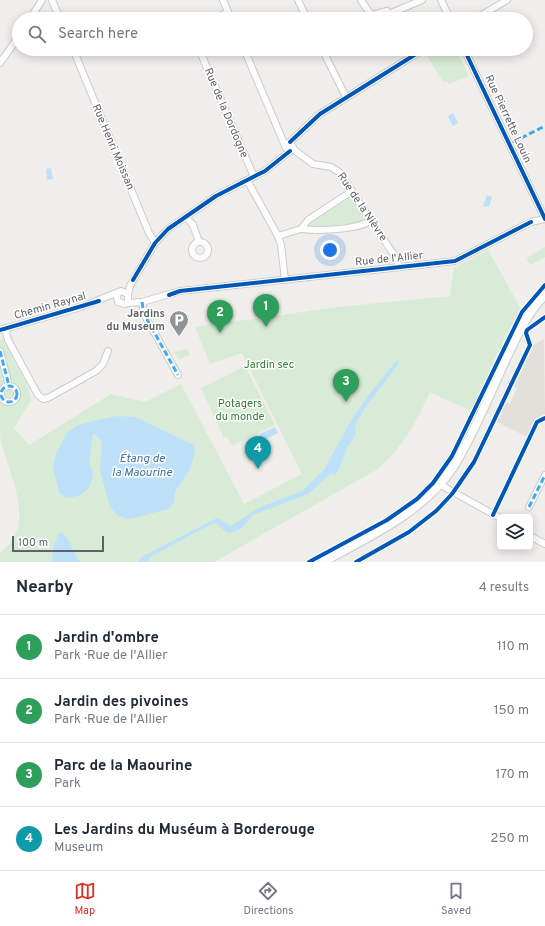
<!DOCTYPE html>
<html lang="en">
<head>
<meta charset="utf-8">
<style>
	:root { --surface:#fff; --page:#f6f6f7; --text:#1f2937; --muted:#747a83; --line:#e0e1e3; --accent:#d93025 }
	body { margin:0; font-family:Overpass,sans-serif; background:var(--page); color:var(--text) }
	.controls { position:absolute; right:12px; bottom:12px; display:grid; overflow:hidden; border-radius:6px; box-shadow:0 2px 10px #0003 }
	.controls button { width:36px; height:36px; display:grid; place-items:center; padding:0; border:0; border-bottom:1px solid var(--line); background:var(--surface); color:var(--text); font:20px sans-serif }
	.scale { position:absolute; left:12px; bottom:10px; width:92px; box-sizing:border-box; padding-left:4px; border:2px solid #5f6368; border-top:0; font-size:11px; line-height:14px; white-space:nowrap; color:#5f6368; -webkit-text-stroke:3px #fff; paint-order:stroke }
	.you { position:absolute; left:330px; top:250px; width:14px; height:14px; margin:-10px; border:3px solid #fff; border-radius:50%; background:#1a73e8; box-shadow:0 0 0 6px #1a73e833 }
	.badge { display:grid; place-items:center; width:26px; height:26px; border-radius:50%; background:var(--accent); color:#fff; font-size:13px; font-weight:700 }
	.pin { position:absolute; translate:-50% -33px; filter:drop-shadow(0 1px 2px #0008) }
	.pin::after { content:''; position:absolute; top:21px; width:14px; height:12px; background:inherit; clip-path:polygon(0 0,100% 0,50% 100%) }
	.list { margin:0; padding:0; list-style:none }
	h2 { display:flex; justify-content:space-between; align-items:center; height:52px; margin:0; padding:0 16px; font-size:17px }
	h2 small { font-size:13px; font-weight:400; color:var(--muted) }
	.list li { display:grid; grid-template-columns:26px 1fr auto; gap:12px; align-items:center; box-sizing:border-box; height:64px; padding:0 16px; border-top:1px solid var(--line) }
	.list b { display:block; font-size:15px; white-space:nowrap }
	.list p { margin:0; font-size:13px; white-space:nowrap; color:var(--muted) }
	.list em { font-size:13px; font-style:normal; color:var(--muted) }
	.icon { flex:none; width:22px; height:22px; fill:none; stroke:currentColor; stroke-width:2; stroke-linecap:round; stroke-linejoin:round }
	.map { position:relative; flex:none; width:545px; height:562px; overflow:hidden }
	.search { position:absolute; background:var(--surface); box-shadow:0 2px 10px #0003; left:12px; right:12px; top:12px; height:44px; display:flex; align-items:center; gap:10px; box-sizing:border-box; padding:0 14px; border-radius:22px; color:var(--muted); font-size:15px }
	.sheet { height:308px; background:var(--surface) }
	nav { display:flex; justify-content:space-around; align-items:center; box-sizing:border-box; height:56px; border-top:1px solid var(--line); background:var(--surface); font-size:11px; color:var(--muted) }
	nav a { display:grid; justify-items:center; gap:2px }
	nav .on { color:var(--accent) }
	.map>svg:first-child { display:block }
	.education { fill:#e2e0da }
	.green { fill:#d8ebd6 }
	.water { fill:#bfe0f9 }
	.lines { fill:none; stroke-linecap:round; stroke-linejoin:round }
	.minor-casing { stroke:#cbcccc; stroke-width:8 }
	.tertiary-casing { stroke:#cbcccc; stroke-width:10 }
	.minor { stroke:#fdfcfc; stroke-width:6 }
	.tertiary { stroke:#fdfcfc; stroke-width:8 }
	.quiet { stroke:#3fa9f5; stroke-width:3; stroke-dasharray:6 3; stroke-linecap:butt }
	.cycleway-casing { stroke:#fff; stroke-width:6 }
	.cycleway { stroke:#0057b8; stroke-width:4 }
	.labels { text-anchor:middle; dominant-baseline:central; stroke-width:3; stroke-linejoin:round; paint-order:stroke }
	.street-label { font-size:11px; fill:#5f6368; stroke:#fff }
	.poi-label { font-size:11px; font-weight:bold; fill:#5f6368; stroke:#fff; text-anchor:end }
	.park-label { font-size:11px; fill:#348238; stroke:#fff }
	.water-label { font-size:12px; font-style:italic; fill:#4174aa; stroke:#fff }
</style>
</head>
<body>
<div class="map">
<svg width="545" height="562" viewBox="0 0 545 562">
	<rect width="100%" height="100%" fill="#efeeea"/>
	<!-- education -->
	<path class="education" d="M 544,339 L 545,414 L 535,419 L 527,437 L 497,422 L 506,403 L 510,404 L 517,388 L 514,387 L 534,345 Z"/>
	<!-- green -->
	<g class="green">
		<path d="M 434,49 L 456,49 L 469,76 L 449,84 L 447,81 L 443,82 L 426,54 Z"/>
		<path d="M 346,198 L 352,198 L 365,215 L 363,222 L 314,228 L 310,226 L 311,222 Z"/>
		<path d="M 545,247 L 545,257 L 530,265 L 526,258 Z"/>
		<path d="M 488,250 L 521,309 L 507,333 L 471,411 L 430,392 C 414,426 406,443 378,469 L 214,562 L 0,562 L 0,553 C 40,524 6,471 0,435 C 0,425 0,414 0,404 C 0,383 0,361 0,340 L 3,339 L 28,387 L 31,400 L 14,428 L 29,445 L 111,394 L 145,402 L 181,384 L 244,504 L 302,474 L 242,353 L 210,364 L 195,327 L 338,307 L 450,296 L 454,268 Z"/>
		<path d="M 187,349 L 190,355 L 179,359 L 174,352 Z"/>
		<path d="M 245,366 L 275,425 L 232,446 L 227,437 L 224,438 L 201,388 Z"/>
	</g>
	<!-- water -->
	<g class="water">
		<path d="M 453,113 L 458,123 L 453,126 L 448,116 Z"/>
		<path d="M 51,168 L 53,179 L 47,180 L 46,169 Z"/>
		<path d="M 487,195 L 492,197 L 489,207 L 483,206 Z"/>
		<path d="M 397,360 L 399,361 L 397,366 L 365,408 L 355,425 L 356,434 L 348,446 L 339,469 L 335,475 L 331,474 L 308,494 L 253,515 C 247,524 238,533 227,533 L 215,522 L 150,557 L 147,562 L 137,562 L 143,556 L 217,518 L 231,526 L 258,508 L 302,491 L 324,470 L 352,419 L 370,393 Z"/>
		<path d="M 117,416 L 135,417 L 194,445 L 195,452 L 190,469 L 175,492 L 174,502 L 168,509 L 130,519 L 118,516 L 110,507 L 100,471 L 102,442 L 96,435 L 93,434 L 89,464 L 93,471 L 92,480 L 88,489 L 83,493 L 78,496 L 66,498 L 59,492 L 53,467 L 56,454 L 67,433 L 76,426 L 93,421 Z"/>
		<path d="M 275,427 L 278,433 L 263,440 L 260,434 Z"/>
		<path d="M 62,533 C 71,539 73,553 80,562 L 52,562 L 53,548 L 58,534 Z"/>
	</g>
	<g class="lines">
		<!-- minor casing -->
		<g class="minor-casing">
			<g id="minor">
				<path d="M 52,0 L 60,19"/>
				<path d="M 223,0 L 231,19"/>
				<path d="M 298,0 L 307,19"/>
				<path d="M 361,0 L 371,15 L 387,11 L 389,14 L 422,0"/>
				<path d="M 441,0 L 450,19"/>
				<path d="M 30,19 L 42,0"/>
				<path d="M 214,19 L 228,12"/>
				<path d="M 475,19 L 507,0"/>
				<path d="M 73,49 L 149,233 L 155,243"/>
				<path d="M 199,49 L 254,177"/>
				<path d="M 244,49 L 286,148 L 290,151 L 293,147 L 290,142 L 285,146"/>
				<path d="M 322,49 L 346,97"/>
				<path d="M 464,49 L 545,219"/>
				<path d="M 0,63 L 19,36"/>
				<path d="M 290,142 L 320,114 L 424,49"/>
				<path d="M 293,149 L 313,164 L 331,167 L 339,172 L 396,258 L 399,267"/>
				<path d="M 247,180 L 278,236 L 281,245 L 285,280"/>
				<path d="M 186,217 L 193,225 L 199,242"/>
				<path d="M 301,229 C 320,231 355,230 371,221"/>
				<path d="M 278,236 L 301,229 L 308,220 L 352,191"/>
				<circle cx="200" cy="250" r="8"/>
				<path d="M 128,294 L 130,286 L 155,243 L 168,229 L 216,196 L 265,171 L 290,151"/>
				<path d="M 142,302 L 144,314 L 178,375"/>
				<path d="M 127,303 L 142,302 L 180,291 L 455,261 L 531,222 L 545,219"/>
				<path d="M 5,328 L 8,340 L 38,395 L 43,399 L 48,398 L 96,371 L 103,364 L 108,351"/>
				<path d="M 0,330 L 81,307 L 121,291 L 128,294 L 128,302 L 125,304 L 118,302 L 117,297 L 118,294"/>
				<path d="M 0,351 L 9,386"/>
				<circle cx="9" cy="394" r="8"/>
				<path d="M 439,484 L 500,518"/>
				<path d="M 529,507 L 545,475"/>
				<path d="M 530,536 L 545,544"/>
			</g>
		</g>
		<!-- tertiary casing -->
		<g class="tertiary-casing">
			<path id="tertiary" d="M 323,562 C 370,536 423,513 454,466 C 475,432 490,393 507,357 C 518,334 527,313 545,295"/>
		</g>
		<!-- minor -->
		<use href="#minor" class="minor"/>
		<!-- tertiary -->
		<use href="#tertiary" class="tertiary"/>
		<!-- quiet -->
		<g class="quiet">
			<path d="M 513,142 L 545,126"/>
			<path d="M 142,302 L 144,314 L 178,375"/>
			<path d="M 0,351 L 9,386"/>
			<circle cx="9" cy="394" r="8"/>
			<path d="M 529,507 L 545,475"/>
		</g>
		<!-- cycleway casing -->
		<g class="cycleway-casing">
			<g id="cycleway">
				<path d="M 464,49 L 545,219"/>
				<path d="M 290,142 L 320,114 L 424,49"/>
				<path d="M 133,280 L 155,243 L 168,229 L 216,196 L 265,171 L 290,151"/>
				<path d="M 169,295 L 180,291 L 455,261 L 531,222"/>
				<path d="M 0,330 L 99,301"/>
				<path d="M 493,515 L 537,422 L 545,418"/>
				<path d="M 309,562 L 387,520 L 417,499 L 433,483 L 452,456 L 522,312 L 545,285"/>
				<path d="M 356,562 L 409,532 L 436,511 L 452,494 L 474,462 L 530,345 L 526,333 L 527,330 L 545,317"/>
			</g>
		</g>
		<!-- cycleway -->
		<use href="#cycleway" class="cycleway"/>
	</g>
	<!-- icons -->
	<defs>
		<g id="parking-pin" transform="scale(1)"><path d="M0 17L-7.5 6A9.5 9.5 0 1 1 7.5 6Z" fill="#919496" stroke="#fff"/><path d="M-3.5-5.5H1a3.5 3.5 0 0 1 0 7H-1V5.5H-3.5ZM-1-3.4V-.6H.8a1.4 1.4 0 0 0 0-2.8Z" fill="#fff"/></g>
	</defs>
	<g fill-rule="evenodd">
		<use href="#parking-pin" x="179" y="320"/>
	</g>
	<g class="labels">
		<!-- street labels -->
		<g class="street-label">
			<text transform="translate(226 113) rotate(67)">Rue de la Dordogne</text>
			<text transform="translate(508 119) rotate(65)">Rue Pierrette Louin</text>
			<text transform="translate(113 147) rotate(67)">Rue Henri Moissan</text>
			<text transform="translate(362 207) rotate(56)">Rue de la Nièvre</text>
			<text transform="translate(389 259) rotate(-6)">Rue de l'Allier</text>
			<text transform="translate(50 306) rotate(-16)">Chemin Raynal</text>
		</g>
		<!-- poi labels -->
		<g class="poi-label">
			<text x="165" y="314">Jardins<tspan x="165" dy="13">du Museum</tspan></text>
		</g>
		<!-- park labels -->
		<g class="park-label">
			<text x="269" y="365">Jardin sec</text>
			<text x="240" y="404">Potagers<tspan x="240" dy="13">du monde</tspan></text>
		</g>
		<!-- water labels -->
		<g class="water-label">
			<text x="142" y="459">Étang de<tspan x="142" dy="14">la Maourine</tspan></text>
		</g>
	</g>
</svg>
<div class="controls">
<button><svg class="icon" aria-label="layers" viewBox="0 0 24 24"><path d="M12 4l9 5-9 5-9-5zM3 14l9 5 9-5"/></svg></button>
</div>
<div class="scale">100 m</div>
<div class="you"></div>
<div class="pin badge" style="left:266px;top:327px;background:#2e9e5b">1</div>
<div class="pin badge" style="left:220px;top:333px;background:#2e9e5b">2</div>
<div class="pin badge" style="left:346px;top:402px;background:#2e9e5b">3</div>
<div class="pin badge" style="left:258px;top:469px;background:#0f9aa8">4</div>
<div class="search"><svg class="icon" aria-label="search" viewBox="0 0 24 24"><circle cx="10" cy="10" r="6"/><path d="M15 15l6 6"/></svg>Search here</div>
</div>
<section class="sheet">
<h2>Nearby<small>4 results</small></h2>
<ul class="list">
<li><span class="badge" style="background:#2e9e5b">1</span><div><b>Jardin d'ombre</b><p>Park · Rue de l'Allier</p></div><em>110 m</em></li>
<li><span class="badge" style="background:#2e9e5b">2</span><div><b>Jardin des pivoines</b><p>Park · Rue de l'Allier</p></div><em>150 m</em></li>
<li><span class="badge" style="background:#2e9e5b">3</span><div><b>Parc de la Maourine</b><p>Park</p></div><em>170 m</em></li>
<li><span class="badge" style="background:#0f9aa8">4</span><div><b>Les Jardins du Muséum à Borderouge</b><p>Museum</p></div><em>250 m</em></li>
</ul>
</section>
<nav>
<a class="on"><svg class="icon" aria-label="map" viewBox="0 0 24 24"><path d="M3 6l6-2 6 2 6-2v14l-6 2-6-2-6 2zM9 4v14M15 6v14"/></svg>Map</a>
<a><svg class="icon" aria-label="directions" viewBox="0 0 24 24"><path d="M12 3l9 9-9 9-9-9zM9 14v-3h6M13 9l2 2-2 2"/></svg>Directions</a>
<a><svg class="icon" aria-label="saved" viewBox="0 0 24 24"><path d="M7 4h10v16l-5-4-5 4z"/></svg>Saved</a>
</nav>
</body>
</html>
